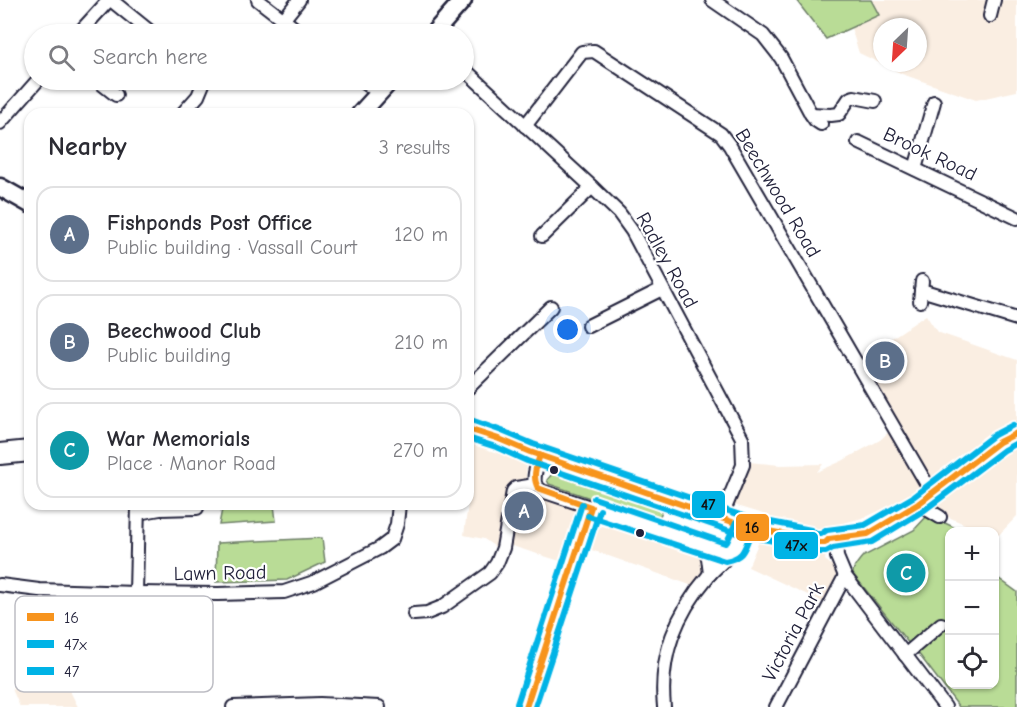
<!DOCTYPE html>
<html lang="en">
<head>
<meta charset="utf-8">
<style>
	:root { --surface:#fff; --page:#f2f2f3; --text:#2b2b33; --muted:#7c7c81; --line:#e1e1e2; --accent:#111827 }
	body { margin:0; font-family:"Comic Neue",sans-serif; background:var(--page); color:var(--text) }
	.controls { position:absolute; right:18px; bottom:18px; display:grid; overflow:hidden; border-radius:12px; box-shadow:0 2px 4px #0004 }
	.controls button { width:54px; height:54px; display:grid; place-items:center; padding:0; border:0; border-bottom:2px solid var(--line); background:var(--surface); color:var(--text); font:30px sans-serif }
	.compass { position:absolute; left:873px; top:18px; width:54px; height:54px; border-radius:50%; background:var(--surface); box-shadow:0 2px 4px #0004; rotate:205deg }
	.you { position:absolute; left:568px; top:330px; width:21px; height:21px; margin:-15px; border:4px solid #fff; border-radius:50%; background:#1a73e8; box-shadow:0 0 0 9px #1a73e833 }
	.badge { display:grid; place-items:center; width:39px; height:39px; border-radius:50%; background:var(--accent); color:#fff; font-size:20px; font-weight:700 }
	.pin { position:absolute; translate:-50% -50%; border:3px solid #fff; box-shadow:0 2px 6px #0006 }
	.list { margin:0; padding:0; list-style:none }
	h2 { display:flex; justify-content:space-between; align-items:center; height:78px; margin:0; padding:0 24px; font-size:26px }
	h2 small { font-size:20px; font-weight:400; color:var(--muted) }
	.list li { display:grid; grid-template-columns:39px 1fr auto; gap:18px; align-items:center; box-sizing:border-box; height:96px; margin:0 12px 12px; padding:0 12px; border:2px solid var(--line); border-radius:18px }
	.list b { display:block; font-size:22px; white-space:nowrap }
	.list p { margin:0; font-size:20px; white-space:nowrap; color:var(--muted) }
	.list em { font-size:20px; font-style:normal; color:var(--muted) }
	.icon { flex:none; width:33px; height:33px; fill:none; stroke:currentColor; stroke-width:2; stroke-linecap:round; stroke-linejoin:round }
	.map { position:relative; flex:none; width:1017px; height:707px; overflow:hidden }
	.search { position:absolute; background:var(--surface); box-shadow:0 2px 4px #0004; left:24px; top:24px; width:450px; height:66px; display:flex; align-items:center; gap:15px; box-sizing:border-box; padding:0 21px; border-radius:33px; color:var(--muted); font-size:22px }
	.panel { position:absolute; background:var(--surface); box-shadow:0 2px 4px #0004; left:24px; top:108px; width:450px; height:402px; border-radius:18px }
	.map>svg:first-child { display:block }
	.built { fill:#faeee2; fill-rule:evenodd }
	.green { fill:#b9dc96; stroke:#6e7f68; stroke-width:1.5 }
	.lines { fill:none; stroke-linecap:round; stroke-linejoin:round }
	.minor-casing { stroke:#22223b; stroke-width:16 }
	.secondary-casing { stroke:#22223b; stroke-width:21 }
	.primary-casing { stroke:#22223b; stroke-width:24 }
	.minor { stroke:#fff; stroke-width:12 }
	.secondary { stroke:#fff; stroke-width:16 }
	.primary { stroke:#fff; stroke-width:20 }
	.bus-1-casing { stroke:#fff; stroke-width:10 }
	.bus-2-casing { stroke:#fff; stroke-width:10 }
	.bus-3-casing { stroke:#fff; stroke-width:10 }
	.bus-1 { stroke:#f7941e; stroke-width:6 }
	.bus-2 { stroke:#00b3e6; stroke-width:6 }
	.bus-3 { stroke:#00b3e6; stroke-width:6 }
	.bus-dot { fill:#22223b; stroke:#fff; stroke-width:2 }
	.labels { text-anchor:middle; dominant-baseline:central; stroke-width:4.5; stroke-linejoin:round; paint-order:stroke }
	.street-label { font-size:20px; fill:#22223b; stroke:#fff }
	.key { fill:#fff; stroke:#bdbdc4; stroke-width:1.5 }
	.key-label { font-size:16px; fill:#22223b }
	.line-badge { stroke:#fff; stroke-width:2 }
	.pale-badge-label { font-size:16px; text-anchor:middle; font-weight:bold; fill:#111 }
</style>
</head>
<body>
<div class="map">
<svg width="1017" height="707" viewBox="0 0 1017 707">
	<rect width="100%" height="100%" fill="#fff"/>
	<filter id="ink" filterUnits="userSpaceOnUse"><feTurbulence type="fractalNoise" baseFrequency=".0167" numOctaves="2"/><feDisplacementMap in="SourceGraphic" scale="12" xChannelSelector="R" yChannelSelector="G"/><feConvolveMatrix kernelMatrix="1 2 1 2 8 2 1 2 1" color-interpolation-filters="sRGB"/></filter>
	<g filter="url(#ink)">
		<!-- built -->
		<g class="built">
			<path d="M 871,0 L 1017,0 L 1017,91 L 976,100 L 902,74 L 859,53 L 851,28 L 879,15 ZM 882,27 L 918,27 L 918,63 L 882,63 Z"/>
			<path d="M 926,315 L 937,332 L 1017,360 L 1017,516 L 995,539 L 994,532 L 980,531 L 944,515 L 928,515 L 909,495 L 887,507 L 866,517 L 832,526 L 825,560 L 834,567 L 840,577 L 825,603 L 748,567 L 770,516 L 734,505 L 749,462 L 780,465 L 823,464 L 817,472 L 842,461 L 880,440 L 895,426 L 859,360 Z"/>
			<path d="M 468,443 L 527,463 L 525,492 L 574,508 L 579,517 L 563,562 L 512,546 L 498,549 L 484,539 L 464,535 L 469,495 L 468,494 Z"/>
			<path d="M 604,525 L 696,554 L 701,557 L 707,570 L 693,586 L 589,549 L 597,529 Z"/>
			<path d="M 58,667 L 78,707 L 20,707 L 12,689 Z"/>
		</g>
		<!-- green -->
		<g class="green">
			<path d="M 796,0 L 871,0 L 879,15 L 826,39 Z"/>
			<path d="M 552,474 L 662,511 L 658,521 L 549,484 L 547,480 Z"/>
			<path d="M 223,504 L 283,504 L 274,505 L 276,521 L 219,525 Z"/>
			<path d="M 928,515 L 962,531 L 950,532 L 950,684 L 994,684 L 995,576 L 1017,592 L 1017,707 L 959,707 L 918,653 L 943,631 L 949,622 L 941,619 L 910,645 L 853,574 C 852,568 858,562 862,557 L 914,530 Z"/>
			<path d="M 322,538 L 325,562 L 287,580 L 216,582 L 217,543 Z"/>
		</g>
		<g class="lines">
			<!-- minor casing -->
			<g class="minor-casing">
				<g id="minor">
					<path d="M 111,0 L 153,34"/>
					<path d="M 258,0 L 302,34"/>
					<path d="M 712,0 L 763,35 L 781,58 L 811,114 L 815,120 L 821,124"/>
					<path d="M 990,16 L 994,0"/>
					<path d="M 283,20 L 299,0"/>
					<path d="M 78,34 L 109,0"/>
					<path d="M 464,69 L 592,187 L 619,213 L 632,231 L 742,438 L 743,465 L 721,518"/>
					<path d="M 97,80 L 116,95"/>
					<path d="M 361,80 L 379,93"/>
					<path d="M 182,114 L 198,96 L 203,84 L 201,80"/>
					<path d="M 811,114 L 831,115 L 839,114 L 849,99 L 854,97 L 875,101"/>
					<path d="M 0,123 L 38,80"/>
					<path d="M 525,126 L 582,52 L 594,51 L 721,134 L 730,146 L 932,493"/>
					<path d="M 858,142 L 1017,218"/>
					<path d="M 915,169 L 934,102"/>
					<path d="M 542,236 L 592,187"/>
					<path d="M 921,290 L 1017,319"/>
					<path d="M 920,301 L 922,281"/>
					<path d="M 588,326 L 662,289"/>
					<path d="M 468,388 L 551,307"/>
					<path d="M 540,455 C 537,466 533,474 535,485 L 542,491 L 725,552 L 734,549 L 744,526"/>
					<path d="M 918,504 L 940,517"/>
					<path d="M 138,513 L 160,509 L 197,508"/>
					<path d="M 836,539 L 837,557 L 845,576 L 945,707"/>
					<path d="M 703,544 L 708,558 L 710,574"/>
					<path d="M 0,585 L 39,590 L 136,593 L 218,594 L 284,592 L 314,582 L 380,548 L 392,539 L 397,524 L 399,504"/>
					<path d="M 136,593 L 138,504"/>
					<path d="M 414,614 L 427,613 L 442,607 L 490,573 L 497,563 L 503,548 L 513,491 L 516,488 L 535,485"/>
					<path d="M 905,655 L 941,624"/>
					<path d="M 233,707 L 320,704 L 379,707"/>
					<path d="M 526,707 L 591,507"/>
					<path d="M 664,707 C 659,655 676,614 709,575 C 717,566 727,559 734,549"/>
					<path d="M 776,707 L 845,576"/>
				</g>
			</g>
			<!-- secondary casing -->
			<g class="secondary-casing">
				<g id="secondary">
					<path d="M 433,34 L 463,0"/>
					<path d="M 360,114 L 391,80"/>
					<path d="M 0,187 L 30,204"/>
				</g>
			</g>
			<!-- primary casing -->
			<g class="primary-casing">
				<g id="primary">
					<path d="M 468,429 L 499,439 L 530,452 L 733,522 L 744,526 L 809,539 L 812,543 L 825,543 L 829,539 L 868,534 L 892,520 L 918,504 L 999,442 L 1017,433"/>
					<path d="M 0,454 L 30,451"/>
				</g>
			</g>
			<!-- minor -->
			<use href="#minor" class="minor"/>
			<!-- secondary -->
			<use href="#secondary" class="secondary"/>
			<!-- primary -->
			<use href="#primary" class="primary"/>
			<!-- bus-1 casing -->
			<g class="bus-1-casing">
				<g id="bus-1">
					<path d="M 468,429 L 499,439 L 530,452 L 744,526 L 809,539 L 812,543 L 825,543 L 829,539 L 868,534 L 918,504 L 999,442 L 1017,433"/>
					<path d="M 526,707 L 591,507 L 538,488 C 532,477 536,467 540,455"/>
				</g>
			</g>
			<!-- bus-2 casing -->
			<g class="bus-2-casing">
				<g id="bus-2">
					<path d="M 468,438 L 496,447 L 527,461 L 742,535 L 804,547 L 810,552 L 826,552 L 833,548 L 872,542 L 923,511 L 1004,450 L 1017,443"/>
					<path d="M 588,516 L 725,561 C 746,557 744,548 752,530"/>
					<path d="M 535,707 L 600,510"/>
				</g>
			</g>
			<!-- bus-3 casing -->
			<g class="bus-3-casing">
				<g id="bus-3">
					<path d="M 471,420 L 502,431 L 533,444 L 746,517 L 811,530 L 816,534 L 821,534 L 827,530 L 865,525 L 913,497 L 994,435 L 1013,425"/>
					<path d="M 594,498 L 725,543 L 727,542 L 736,522"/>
					<path d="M 517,704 L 582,504"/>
				</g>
			</g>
			<!-- bus-1 -->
			<use href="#bus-1" class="bus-1"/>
			<!-- bus-2 -->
			<use href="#bus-2" class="bus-2"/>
			<!-- bus-3 -->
			<use href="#bus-3" class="bus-3"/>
		</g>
	</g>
	<!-- markers -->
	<g class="bus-dot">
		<circle cx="554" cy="470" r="5"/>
		<circle cx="640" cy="533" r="5"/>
	</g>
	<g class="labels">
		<!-- street labels -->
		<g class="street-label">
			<text transform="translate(930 154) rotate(25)">Brook Road</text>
			<text transform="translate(778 193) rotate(59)">Beechwood Road</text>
			<text transform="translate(667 260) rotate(61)">Radley Road</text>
			<text transform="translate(220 573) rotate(-1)">Lawn Road</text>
			<text transform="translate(793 632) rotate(-62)">Victoria Park</text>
		</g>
	</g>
	<!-- legend -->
	<rect x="15" y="596" width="198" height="96" rx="9" class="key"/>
	<rect x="27" y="613" width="27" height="8" fill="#f7941e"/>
	<rect x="27" y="640" width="27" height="8" fill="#00b3e6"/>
	<rect x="27" y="667" width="27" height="8" fill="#00b3e6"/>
	<g class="key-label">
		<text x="64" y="623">16</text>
		<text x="64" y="650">47x</text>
		<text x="64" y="677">47</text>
	</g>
	<g class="line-badge">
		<rect x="691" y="490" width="35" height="29" rx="6" fill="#00b3e6"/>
		<rect x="735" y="513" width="35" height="29" rx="6" fill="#f7941e"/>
		<rect x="773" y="531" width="46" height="29" rx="6" fill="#00b3e6"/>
	</g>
	<g class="pale-badge-label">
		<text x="708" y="510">47</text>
		<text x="752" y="533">16</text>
		<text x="796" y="551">47x</text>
	</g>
</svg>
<div class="controls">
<button>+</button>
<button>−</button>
<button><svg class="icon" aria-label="locate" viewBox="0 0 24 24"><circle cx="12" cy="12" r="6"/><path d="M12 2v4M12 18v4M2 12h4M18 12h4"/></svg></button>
</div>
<svg class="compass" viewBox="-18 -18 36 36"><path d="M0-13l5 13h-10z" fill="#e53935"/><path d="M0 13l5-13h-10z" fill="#7c7c81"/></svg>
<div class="you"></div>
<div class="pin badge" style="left:524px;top:511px;background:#5c6f8a">A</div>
<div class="pin badge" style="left:885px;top:361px;background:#5c6f8a">B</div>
<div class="pin badge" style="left:906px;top:573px;background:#0f9aa8">C</div>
<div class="search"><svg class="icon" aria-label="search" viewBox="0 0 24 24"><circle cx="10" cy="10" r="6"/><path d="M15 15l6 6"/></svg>Search here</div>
<section class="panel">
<h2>Nearby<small>3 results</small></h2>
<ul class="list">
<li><span class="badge" style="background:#5c6f8a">A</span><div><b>Fishponds Post Office</b><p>Public building · Vassall Court</p></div><em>120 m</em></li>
<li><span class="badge" style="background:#5c6f8a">B</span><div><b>Beechwood Club</b><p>Public building</p></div><em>210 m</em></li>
<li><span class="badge" style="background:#0f9aa8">C</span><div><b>War Memorials</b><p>Place · Manor Road</p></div><em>270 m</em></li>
</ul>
</section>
</div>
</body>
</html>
